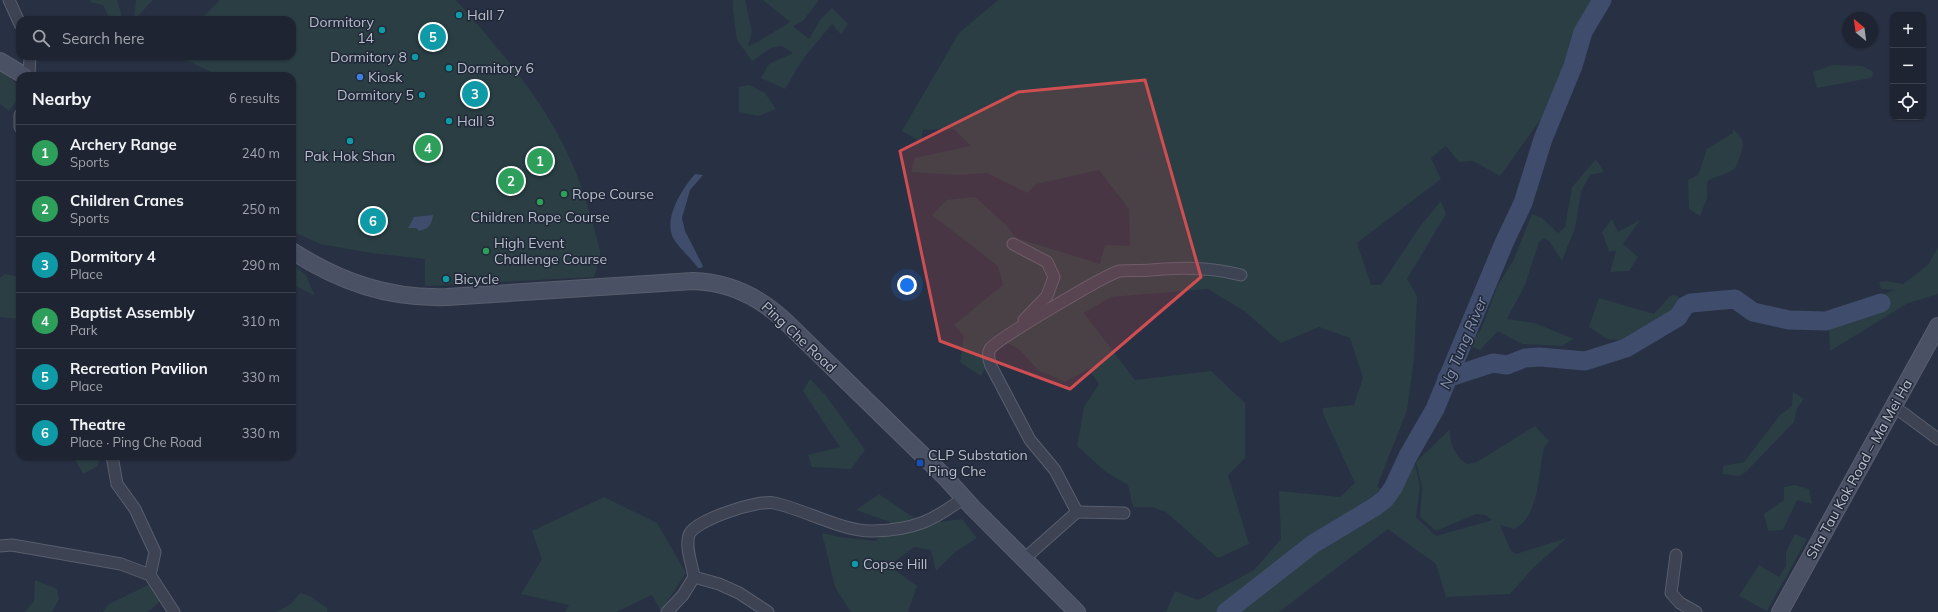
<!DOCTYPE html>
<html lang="en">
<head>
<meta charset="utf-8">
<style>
	:root { --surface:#1e2432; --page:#262c3a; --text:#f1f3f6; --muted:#a1a4ac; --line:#3c414d; --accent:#96aff5 }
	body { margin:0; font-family:Mulish,sans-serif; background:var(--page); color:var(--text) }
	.controls { position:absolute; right:12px; top:12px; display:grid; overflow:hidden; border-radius:8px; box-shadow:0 1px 3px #0004 }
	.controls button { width:36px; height:36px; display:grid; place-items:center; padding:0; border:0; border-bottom:1px solid var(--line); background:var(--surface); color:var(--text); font:20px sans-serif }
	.compass { position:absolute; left:1842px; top:12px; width:36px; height:36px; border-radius:50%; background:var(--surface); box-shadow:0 1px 3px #0004; rotate:331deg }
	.you { position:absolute; left:907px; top:285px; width:14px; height:14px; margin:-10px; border:3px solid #fff; border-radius:50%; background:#1a73e8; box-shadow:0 0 0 6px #1a73e833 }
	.badge { display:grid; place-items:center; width:26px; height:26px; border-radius:50%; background:var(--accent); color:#fff; font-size:13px; font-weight:700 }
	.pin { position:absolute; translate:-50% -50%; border:2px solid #fff; box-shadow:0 1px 4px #0006 }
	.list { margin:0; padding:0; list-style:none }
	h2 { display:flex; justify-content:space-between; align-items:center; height:52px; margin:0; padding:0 16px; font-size:17px }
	h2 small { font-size:13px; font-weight:400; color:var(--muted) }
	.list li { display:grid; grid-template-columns:26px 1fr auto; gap:12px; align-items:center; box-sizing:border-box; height:56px; padding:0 16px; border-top:1px solid var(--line) }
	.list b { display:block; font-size:15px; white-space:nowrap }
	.list p { margin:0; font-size:13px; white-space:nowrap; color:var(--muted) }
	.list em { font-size:13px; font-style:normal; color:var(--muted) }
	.icon { flex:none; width:22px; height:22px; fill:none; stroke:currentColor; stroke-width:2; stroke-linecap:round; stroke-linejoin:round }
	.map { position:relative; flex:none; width:1938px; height:612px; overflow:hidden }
	.search { position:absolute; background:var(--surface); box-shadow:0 1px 3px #0004; left:16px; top:16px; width:280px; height:44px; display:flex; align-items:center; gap:10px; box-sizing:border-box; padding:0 14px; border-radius:12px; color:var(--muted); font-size:15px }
	.panel { position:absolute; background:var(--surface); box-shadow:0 1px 3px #0004; left:16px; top:72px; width:280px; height:388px; border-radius:12px }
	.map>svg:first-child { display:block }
	.green { fill:#2a3e44 }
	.water { fill:#3f4c6b }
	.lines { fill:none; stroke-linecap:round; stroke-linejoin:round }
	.river { stroke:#3f4c6b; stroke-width:19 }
	.street-casing { stroke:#585e6d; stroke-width:13 }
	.secondary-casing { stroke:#585e6d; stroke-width:18 }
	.street { stroke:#3d4352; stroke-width:11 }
	.secondary { stroke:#4b5165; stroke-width:16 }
	.marked { fill:#cf4e51; fill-opacity:0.2; stroke:#cf4e51; stroke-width:3; stroke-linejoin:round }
	.culture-dot { fill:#0f9aa8; stroke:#212838; stroke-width:1.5 }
	.shop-dot { fill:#3f7fe0; stroke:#212838; stroke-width:1.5 }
	.leisure-dot { fill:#2e9e5b; stroke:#212838; stroke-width:1.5 }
	.transit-dot { fill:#1a4fb4; stroke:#212838; stroke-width:1.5 }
	.labels { text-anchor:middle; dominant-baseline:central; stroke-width:3; stroke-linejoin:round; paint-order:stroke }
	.poi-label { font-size:14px; fill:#babfcc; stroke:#212838; text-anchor:start }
	.street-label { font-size:14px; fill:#babfcc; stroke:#212838 }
	.water-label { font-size:15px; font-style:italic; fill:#8391b2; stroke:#212838 }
</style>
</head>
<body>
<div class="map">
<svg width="1938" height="612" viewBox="0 0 1938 612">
	<rect width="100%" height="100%" fill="#283043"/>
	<!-- green -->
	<g class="green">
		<path d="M 91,0 L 117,0 L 123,20 L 110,20 L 103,5 L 91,2 Z"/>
		<path d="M 136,0 L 153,0 L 134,20 Z"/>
		<path d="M 220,0 L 456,0 C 505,55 555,113 580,183 C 588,205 594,228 600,250 L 600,258 L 594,277 L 425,286 L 425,259 L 371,253 L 320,244 L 292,231 L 292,76 L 220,76 L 177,56 L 292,56 L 292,20 L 200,20 Z"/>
		<path d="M 733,0 L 745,0 L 752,32 L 748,46 L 756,43 L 790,22 L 763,0 L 819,0 L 803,21 L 793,26 L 809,39 L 820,20 L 832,8 L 848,24 L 841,35 L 832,24 L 803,59 L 785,89 L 761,78 L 769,64 L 793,53 L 782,46 L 771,48 L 752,61 L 737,40 L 733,10 Z"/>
		<path d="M 998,0 L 1609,0 L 1573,57 L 1541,119 L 1500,176 L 1473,161 L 1459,162 L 1446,146 L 1431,158 L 1441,179 L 1357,243 L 1371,285 L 1381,285 L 1421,225 L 1441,201 L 1446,214 L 1407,279 L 1417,296 L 1414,359 L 1407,410 L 1377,487 L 1393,492 L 1415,464 L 1420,487 L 1416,517 L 1436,536 L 1492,520 L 1485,515 L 1476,514 L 1436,531 L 1420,517 L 1422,488 L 1416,462 L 1450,429 C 1449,443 1455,456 1467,464 L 1477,462 L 1535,426 L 1549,441 L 1544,448 C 1538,471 1540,517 1514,529 L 1500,525 L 1511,551 L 1516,554 L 1567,538 L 1533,568 L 1510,594 L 1446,597 L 1436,564 L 1388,529 L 1279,612 L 1166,612 L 1175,591 L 1198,600 L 1254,570 L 1281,539 L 1279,491 L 1340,497 L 1355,483 L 1323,414 L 1323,408 L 1354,405 L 1363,378 L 1350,338 L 1319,327 L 1281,343 L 1244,311 L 1208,289 L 1111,297 L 1084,313 L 1135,380 L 1211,371 L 1245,403 L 1245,458 L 1228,475 L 1249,544 L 1218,558 L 1166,512 L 1152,507 L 1133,507 L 1128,485 L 1106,472 L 1077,446 L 1084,407 L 1099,384 L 1088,369 L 1065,382 L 1038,370 L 1020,350 L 1001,339 L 981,376 L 960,362 L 964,336 L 954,325 L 1003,285 L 998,266 L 932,215 L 947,200 L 975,197 L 1006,225 L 1016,238 L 1100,264 L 1105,245 L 1130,246 L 1129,209 L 1099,170 L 1036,184 L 1028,193 L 987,173 L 959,175 L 911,172 L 915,158 L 971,146 L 954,129 L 923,130 L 921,142 L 902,131 L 959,33 Z"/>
		<path d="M 1833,65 L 1862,66 L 1872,71 L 1873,75 L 1871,78 L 1817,88 L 1813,72 Z"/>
		<path d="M 0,67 L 20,88 L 20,97 L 9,111 L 0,104 Z"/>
		<path d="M 749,85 L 765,93 L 776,109 L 758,116 L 739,112 L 739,87 Z"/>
		<path d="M 1733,129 C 1745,140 1745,144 1739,159 C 1738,161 1737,166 1735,168 C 1727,176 1714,175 1707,182 L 1707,198 L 1700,216 L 1689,209 L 1688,180 L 1698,175 L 1707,149 L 1733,133 Z"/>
		<path d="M 1596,159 L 1604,172 L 1590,175 L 1581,192 L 1575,228 L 1562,261 L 1549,241 L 1544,238 L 1539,242 L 1525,285 L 1507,319 L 1535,323 L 1574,339 L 1562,346 L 1522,344 L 1498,331 L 1480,350 L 1470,346 L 1482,327 L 1497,287 L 1514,259 L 1532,214 L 1542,218 L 1558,233 L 1565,227 L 1572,187 Z"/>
		<path d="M 1612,219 L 1618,232 L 1640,220 L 1623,244 L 1638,257 L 1629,271 L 1610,272 L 1616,251 L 1609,251 L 1602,232 Z"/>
		<path d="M 1938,247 L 1938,294 L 1908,303 L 1830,351 L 1829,330 L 1822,313 L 1853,307 L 1894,290 L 1881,289 L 1879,282 L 1887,281 L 1903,284 L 1928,265 Z"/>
		<path d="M 292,264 L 306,275 L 314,295 L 292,284 Z"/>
		<path d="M 5,274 L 20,277 L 20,319 L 0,317 L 0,278 Z"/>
		<path d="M 1675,295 L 1685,301 L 1668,320 L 1661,316 L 1624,341 L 1607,339 L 1589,327 L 1599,298 L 1654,314 L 1670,296 Z"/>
		<path d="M 810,379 L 827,397 L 865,450 L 851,469 L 812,467 L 808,455 L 840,447 L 803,391 Z"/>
		<path d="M 1793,392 L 1804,399 L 1797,408 L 1794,422 L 1746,472 L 1739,476 L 1723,474 L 1723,466 L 1744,462 L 1780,415 L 1792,406 Z"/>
		<path d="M 73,456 L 99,456 L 98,466 L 83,474 Z"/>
		<path d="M 1795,485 L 1809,489 L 1812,504 L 1797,500 L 1783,530 L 1768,531 L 1764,514 L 1784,500 L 1784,487 Z"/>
		<path d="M 879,494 L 923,524 L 962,519 L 977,538 L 955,552 L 936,571 L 931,550 L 914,547 L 889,566 L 917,586 L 908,612 L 851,612 L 835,587 L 822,533 L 840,537 L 876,541 L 890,522 L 856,510 Z"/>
		<path d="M 604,497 L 657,523 L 686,573 L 661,611 L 652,595 L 616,612 L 565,612 L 569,605 L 521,594 L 542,559 L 532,531 Z"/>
		<path d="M 1795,534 L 1807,539 L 1767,611 L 1739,596 L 1759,565 L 1779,577 L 1786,566 L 1786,552 Z"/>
		<path d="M 35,580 L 57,589 L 59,599 L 52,612 L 25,612 L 34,601 Z"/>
		<path d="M 154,582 L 164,598 L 148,612 L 103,612 L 109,604 Z"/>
		<path d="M 300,593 L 310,596 L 328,609 L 327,612 L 276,612 L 291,604 Z"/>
	</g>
	<!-- water -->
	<g class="water">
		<path d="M 695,174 L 703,175 L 690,190 L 682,218 L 685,231 L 703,266 L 701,268 L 698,268 C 691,258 682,251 675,241 C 661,221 682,189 695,174 Z"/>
		<path d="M 433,215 C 432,223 430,229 419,231 L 416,228 L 408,228 L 414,217 Z"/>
	</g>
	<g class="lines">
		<!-- river -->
		<g class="river">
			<path d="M 1447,378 L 1493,363 L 1507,365 L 1525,358 L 1540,357 L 1585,361 L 1626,348 L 1678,317 L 1685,306 L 1691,303 L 1735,299 L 1753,312 L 1789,320 L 1826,321 L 1881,303"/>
			<path d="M 1226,612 L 1313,544 L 1376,506 L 1385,499 L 1393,488 L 1408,456 L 1435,409 L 1504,243 L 1523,203 L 1543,139 L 1573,66 L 1583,32 L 1602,0"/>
		</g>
		<!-- street casing -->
		<g class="street-casing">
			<g id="street">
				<path d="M 9,0 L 20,24"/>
				<path d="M 29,76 L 30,56"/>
				<path d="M 20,115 L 20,127"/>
				<path d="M 1013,244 L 1047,262 L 1054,277 L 1047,296 L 1024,320"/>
				<path d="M 1893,408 L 1903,413 L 1938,439"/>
				<path d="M 112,456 L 117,484 L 135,509 L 155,552 L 150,575"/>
				<path d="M 1077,512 L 1124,513"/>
				<path d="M 0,546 L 12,545 L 121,564 L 150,575 L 174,612"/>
				<path d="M 1676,555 L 1671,593 L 1680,603 L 1696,612"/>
				<path d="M 1024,559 L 1077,512 L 1055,470 L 1030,440 L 991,366 C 989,360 987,355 990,349 C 997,339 1108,273 1120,271 C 1130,270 1141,271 1151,270 C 1182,267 1210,267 1241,275"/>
				<path d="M 694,577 L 719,584 L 739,593 L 768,612"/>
				<path d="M 667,612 L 683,595 L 694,577 C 692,564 685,548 689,535 C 694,520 760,499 774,503 C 804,509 843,532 873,531 C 914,530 933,521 965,497"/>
			</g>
		</g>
		<!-- secondary casing -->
		<g class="secondary-casing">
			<g id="secondary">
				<path d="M 0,61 L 25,76"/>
				<path d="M 292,251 C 340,282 389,299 447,297 L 693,281 C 729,282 758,296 784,320 L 945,477 L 973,508 L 1077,612"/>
				<path d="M 1780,612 L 1938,326"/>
			</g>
		</g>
		<!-- street -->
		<use href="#street" class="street"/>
		<!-- secondary -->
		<use href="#secondary" class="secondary"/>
	</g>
	<!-- marked area -->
	<path class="marked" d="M 1145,80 L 1201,277 L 1070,389 L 940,341 L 900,151 L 1018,92 Z"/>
	<!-- markers -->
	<g class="culture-dot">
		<circle cx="459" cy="15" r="4"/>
		<circle cx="382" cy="30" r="4"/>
		<circle cx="415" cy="57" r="4"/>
		<circle cx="449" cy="68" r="4"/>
		<circle cx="422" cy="95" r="4"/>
		<circle cx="449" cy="121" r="4"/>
		<circle cx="350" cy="141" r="4"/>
		<circle cx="446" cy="279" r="4"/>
		<circle cx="855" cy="564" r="4"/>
	</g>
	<circle class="shop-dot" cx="360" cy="77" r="4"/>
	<g class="leisure-dot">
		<circle cx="564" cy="194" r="4"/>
		<circle cx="540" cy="202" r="4"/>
		<circle cx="486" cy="251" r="4"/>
	</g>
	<rect class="transit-dot" x="916" y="459" width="8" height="8" rx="2"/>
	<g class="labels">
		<!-- poi labels -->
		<g class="poi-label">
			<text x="467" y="15">Hall 7</text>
			<text x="374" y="22" text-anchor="end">Dormitory<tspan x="374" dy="16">14</tspan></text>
			<text x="407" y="57" text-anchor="end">Dormitory 8</text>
			<text x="457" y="68">Dormitory 6</text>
			<text x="368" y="77">Kiosk</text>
			<text x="414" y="95" text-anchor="end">Dormitory 5</text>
			<text x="457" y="121">Hall 3</text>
			<text x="350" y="156" text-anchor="middle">Pak Hok Shan</text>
			<text x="572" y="194">Rope Course</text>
			<text x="540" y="217" text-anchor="middle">Children Rope Course</text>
			<text x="494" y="243">High Event<tspan x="494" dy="16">Challenge Course</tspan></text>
			<text x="454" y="279">Bicycle</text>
			<text x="928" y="455">CLP Substation<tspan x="928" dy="16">Ping Che</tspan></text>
			<text x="863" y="564">Copse Hill</text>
		</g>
		<!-- street labels -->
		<g class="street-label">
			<text transform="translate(799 337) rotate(43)">Ping Che Road</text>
			<text transform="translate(1859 469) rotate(-61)">Sha Tau Kok Road – Ma Mei Ha</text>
		</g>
		<!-- water labels -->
		<g class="water-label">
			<text transform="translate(1463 343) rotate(-67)">Ng Tung River</text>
		</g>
	</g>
</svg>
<div class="controls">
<button>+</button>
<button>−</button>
<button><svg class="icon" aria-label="locate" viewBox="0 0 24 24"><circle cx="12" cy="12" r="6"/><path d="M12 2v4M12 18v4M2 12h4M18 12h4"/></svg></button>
</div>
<svg class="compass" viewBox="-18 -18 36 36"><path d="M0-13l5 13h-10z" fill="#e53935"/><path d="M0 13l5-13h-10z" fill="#a1a4ac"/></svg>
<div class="you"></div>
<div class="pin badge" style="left:540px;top:161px;background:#2e9e5b">1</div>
<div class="pin badge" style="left:511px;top:181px;background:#2e9e5b">2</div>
<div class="pin badge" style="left:475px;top:94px;background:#0f9aa8">3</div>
<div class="pin badge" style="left:428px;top:148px;background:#2e9e5b">4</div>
<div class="pin badge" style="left:433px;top:37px;background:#0f9aa8">5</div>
<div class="pin badge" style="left:373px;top:221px;background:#0f9aa8">6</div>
<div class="search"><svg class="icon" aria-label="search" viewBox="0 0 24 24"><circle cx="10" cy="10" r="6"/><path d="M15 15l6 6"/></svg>Search here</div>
<section class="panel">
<h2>Nearby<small>6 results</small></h2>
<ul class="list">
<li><span class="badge" style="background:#2e9e5b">1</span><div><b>Archery Range</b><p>Sports</p></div><em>240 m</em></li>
<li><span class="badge" style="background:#2e9e5b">2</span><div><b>Children Cranes</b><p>Sports</p></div><em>250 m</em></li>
<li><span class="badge" style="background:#0f9aa8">3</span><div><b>Dormitory 4</b><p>Place</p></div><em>290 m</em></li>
<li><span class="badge" style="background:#2e9e5b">4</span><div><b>Baptist Assembly</b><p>Park</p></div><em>310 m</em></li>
<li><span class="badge" style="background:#0f9aa8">5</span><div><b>Recreation Pavilion</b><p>Place</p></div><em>330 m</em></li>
<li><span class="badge" style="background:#0f9aa8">6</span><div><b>Theatre</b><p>Place · Ping Che Road</p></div><em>330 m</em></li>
</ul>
</section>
</div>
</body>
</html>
